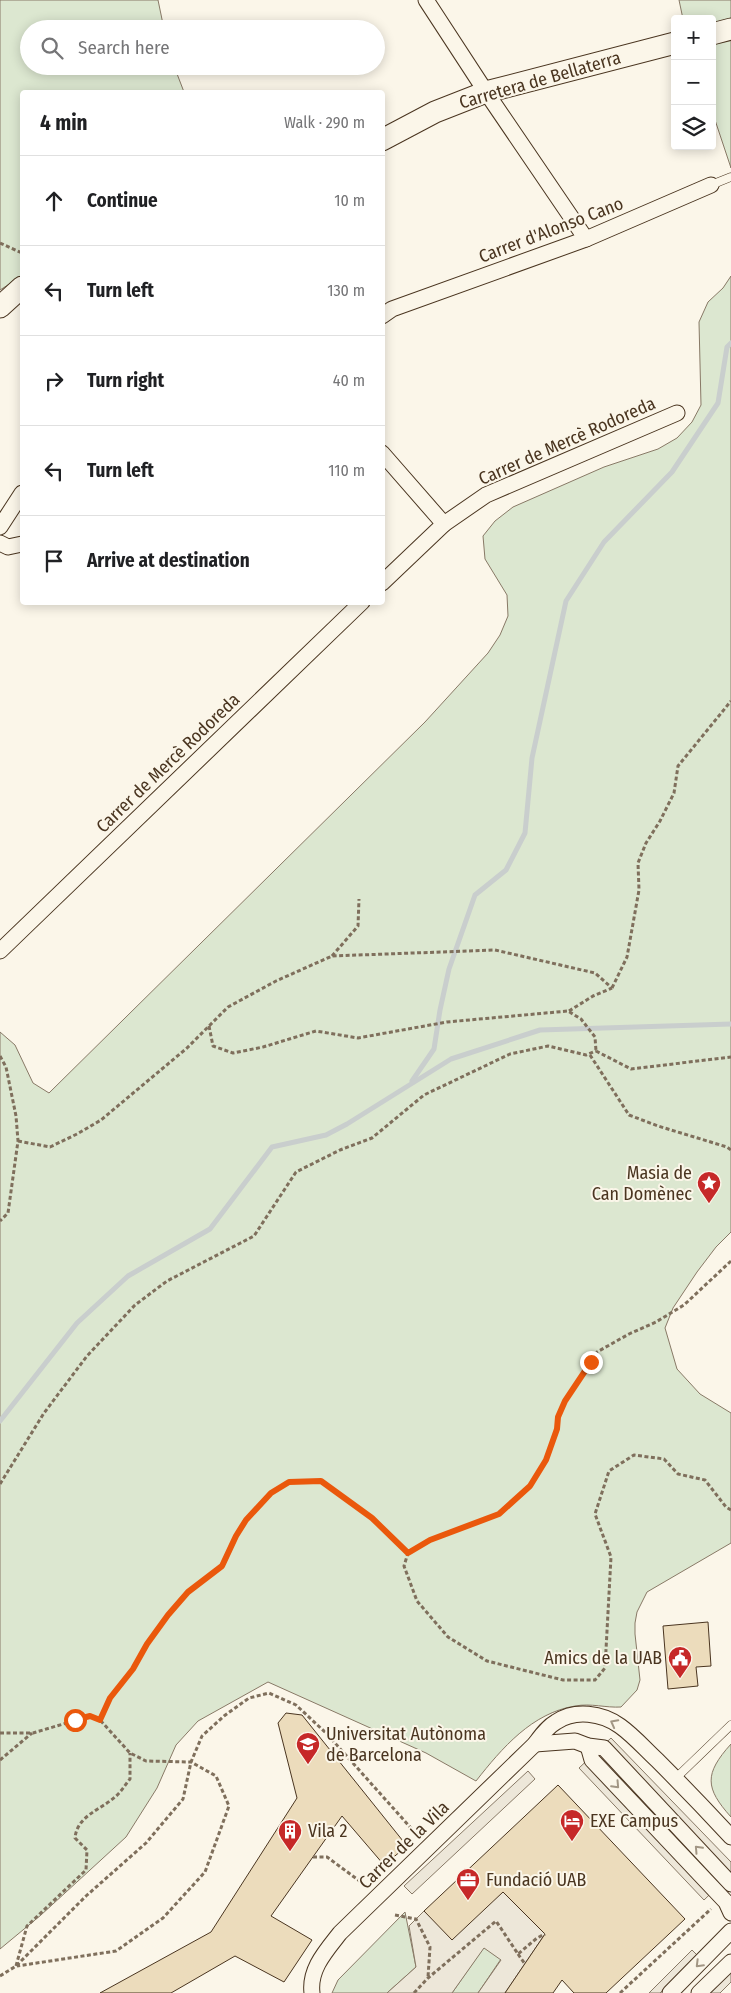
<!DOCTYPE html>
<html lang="en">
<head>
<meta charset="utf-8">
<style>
	:root { --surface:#fff; --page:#f6f6f6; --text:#202124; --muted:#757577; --line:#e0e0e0 }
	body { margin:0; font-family:"Fira Sans Condensed",sans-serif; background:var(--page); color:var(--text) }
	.controls { position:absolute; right:15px; top:15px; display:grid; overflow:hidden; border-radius:5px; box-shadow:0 2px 12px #0003 }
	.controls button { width:45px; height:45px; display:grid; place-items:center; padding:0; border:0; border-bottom:1px solid var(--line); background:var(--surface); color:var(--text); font:25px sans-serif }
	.stop { position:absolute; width:15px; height:15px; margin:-11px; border:4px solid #ea580c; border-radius:50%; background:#fff }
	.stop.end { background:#ea580c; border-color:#fff; box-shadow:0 1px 5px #0008 }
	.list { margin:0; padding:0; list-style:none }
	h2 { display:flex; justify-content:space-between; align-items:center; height:65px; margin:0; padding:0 20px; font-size:21px }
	h2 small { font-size:16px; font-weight:400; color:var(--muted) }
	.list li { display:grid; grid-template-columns:32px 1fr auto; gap:15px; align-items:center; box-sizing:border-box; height:90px; padding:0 20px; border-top:1px solid var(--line) }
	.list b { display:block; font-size:19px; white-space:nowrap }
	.list em { font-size:16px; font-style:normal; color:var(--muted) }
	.icon { flex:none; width:28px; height:28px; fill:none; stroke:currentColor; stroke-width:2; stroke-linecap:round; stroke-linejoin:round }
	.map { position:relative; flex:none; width:731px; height:1993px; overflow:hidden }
	.search { position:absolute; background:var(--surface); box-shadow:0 2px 12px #0003; left:20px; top:20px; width:365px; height:55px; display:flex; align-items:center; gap:12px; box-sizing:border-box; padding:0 18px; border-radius:28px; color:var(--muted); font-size:19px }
	.panel { position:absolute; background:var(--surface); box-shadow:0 2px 12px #0003; left:20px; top:90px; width:365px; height:515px; border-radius:5px }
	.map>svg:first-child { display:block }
	.green { fill:#dce7d0; stroke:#887966 }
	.parking { fill:#ede7d9; stroke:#887966 }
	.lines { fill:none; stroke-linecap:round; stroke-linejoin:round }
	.stream { stroke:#c9cecd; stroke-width:5 }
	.building { fill:#ecdcbc; stroke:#4a3520 }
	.lane-casing { stroke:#4a3520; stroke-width:9 }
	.street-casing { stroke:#4a3520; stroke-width:17 }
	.secondary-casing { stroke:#4a3520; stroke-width:23 }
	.path { stroke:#7f6f5c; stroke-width:3; stroke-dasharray:4 2.5; stroke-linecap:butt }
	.lane { stroke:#fbf6e9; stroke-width:8 }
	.street { stroke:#fbf6e9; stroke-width:15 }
	.secondary { stroke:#fbf6e9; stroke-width:21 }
	.oneway { stroke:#a29684 }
	.route { stroke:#ea580c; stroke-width:6 }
	.labels { text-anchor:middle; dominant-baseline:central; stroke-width:4; stroke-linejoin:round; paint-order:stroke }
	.street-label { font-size:18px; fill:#4a3520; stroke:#fbf6e9 }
	.poi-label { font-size:18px; fill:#4a3520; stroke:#fbf6e9; text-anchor:start }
</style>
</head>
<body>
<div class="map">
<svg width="731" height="1993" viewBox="0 0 731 1993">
	<rect width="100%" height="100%" fill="#fbf6e9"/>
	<!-- green -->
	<g class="green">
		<path d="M 0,0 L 158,0 L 164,29 L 29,29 L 29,66 L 174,66 L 184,92 L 22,92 L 22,276 L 0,290 Z"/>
		<path d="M 679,0 L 731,0 L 731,168 L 712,111 L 712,19 L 683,19 Z"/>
		<path d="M 731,276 L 731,1232 L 716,1247 L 697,1272 L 673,1308 L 665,1328 L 677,1369 L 700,1394 L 731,1413 L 731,1543 L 647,1592 L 637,1612 L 635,1623 L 635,1634 L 640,1680 L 637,1690 L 621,1707 C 606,1708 591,1703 575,1706 C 532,1713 502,1748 476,1781 L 426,1753 L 268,1682 L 198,1721 L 176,1745 L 157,1788 L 126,1837 L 41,1915 L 0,1949 L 0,1032 L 15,1045 L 33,1083 L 49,1093 L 425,722 L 488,653 L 500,635 L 508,616 L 507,595 L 485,559 L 483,536 L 495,521 L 513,507 L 604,467 L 658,449 L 677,438 L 692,422 L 701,405 L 699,322 L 708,302 L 723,288 Z"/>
		<path d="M 731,1744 L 731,1817 C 705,1788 704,1774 731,1744 Z"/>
		<path d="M 405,1912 L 416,1967 L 387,1993 L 332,1993 L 338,1980 Z"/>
		<path d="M 484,1947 L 501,1959 L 478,1993 L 452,1993 Z"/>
	</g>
	<!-- parking -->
	<g class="parking">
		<path d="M 611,1738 L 731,1862 L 731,1874 L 704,1900 L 579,1768 Z"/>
		<path d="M 528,1771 L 535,1779 L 412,1894 L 404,1886 Z"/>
		<path d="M 503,1892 L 545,1934 L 505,1993 L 478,1993 L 501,1960 L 484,1948 L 452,1993 L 387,1993 L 416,1967 L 409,1926 L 424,1911 Z"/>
		<path d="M 692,1950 L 698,1956 L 660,1993 L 649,1993 Z"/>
		<path d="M 731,1972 L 731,1982 L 720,1993 L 705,1993 Z"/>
	</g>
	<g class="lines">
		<!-- stream -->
		<g class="stream">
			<path d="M 412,1081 L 434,1049 L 440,1010 L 449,969 L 475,895 L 506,870 L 525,833 L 532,758 L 566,601 L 604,542 L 672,472 L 718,403 L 727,347 L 731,343"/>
			<path d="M 0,1421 L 77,1323 L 128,1276 L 210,1229 L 272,1147 L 326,1135 L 347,1124 L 451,1059 L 540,1030 L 731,1024"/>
		</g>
	</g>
	<!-- building -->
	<g class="building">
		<path d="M 708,1622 L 711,1666 L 696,1667 L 698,1686 L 668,1689 L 663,1626 Z"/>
		<path d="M 286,1713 L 302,1715 L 407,1846 L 384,1865 L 342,1816 L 271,1916 L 312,1940 L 284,1982 L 235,1956 L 171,1993 L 100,1993 L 211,1932 L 297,1798 L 278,1723 Z"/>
		<path d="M 558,1785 L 685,1919 L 606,1993 L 574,1993 L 562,1980 L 553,1993 L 505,1993 L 545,1934 L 503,1892 L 452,1940 L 424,1911 Z"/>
	</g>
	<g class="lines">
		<!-- lane casing -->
		<g class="lane-casing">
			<g id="lane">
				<path d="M 711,185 L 731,177"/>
				<path d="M 676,1778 L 731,1725"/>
			</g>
		</g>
		<!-- street casing -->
		<g class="street-casing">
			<g id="street">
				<path d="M 426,0 L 486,92 L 586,239"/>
				<path d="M 382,316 L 392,309 L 586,239 L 711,185"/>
				<path d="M 382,453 L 444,524"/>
				<path d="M 0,527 L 22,493"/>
				<path d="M 0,543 L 8,547 L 22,544"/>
				<path d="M 382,583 L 444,524 L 486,495 L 677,413"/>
				<path d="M 0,951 L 362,602"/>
				<path d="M 535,1744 L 575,1741 L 588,1746 L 604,1748 L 731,1884"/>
				<path d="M 588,1746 L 592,1760 L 726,1902 L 731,1913"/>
				<path d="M 312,1993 C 309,1969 326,1951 340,1933 L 535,1744 C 541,1736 547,1727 556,1722 C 575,1709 602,1713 620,1726 C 634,1736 645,1749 657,1760 C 682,1785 707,1811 731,1837"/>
				<path d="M 670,1993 L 731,1931"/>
				<path d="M 699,1993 L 731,1962"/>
			</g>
		</g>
		<!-- secondary casing -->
		<g class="secondary-casing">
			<g id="secondary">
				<path d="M 712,34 L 731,29"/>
				<path d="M 382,140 L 435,112 L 486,92 L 675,43"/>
				<path d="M 0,307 L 22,287"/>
			</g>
		</g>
		<!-- path -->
		<g class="path">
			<path d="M 0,243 L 22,253"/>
			<path d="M 332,956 L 358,926 L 359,899"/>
			<path d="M 612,988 L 627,957 L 639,890 L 638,863 L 646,843 L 660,821 L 674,793 L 678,766 L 731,701"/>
			<path d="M 569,1011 L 593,996 L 612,988"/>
			<path d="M 209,1026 L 213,1046 L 233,1053 L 263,1047 L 316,1031 L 358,1038 L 447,1022 L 568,1011 L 581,1019 L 595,1037 L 596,1051"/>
			<path d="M 596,1051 L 631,1069 L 731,1057"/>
			<path d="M 590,1055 L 629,1115 L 658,1126 L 727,1147 L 731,1150"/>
			<path d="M 0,1056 L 6,1067 L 16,1116 L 18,1141 L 8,1213 L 0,1221"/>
			<path d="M 18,1141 L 50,1147 L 77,1134 L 101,1120 L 187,1048 L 228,1007 L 276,981 L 332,956 L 495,950 L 595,973 L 612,988"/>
			<path d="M 731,1261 L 684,1305 L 656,1322 L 629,1334 L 597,1352 L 565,1401 L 558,1417 L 557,1429 L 546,1459 L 530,1486 L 499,1514 L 430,1540 L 408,1553 L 404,1566 L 417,1601 L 448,1637 L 487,1661 L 563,1680 L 595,1680 L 605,1668 L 611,1557 L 595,1514 L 609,1471 L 634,1455 L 664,1459 L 678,1474 L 705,1480 L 726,1507 L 731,1510"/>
			<path d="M 0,1484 L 44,1413 L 87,1356 L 135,1305 L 167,1281 L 254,1236 L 296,1172 L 340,1150 L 372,1138 L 424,1095 L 510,1054 L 548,1046 L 586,1055 L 596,1051"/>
			<path d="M 100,1720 L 110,1698 L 133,1669 L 147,1644 L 167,1615 L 188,1592 L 223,1566 L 236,1535 L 245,1520 L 271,1493 L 289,1482 L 321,1481 L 372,1518 L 408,1553"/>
			<path d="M 0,1733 L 33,1733 L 90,1716 L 100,1720 L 130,1753 L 146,1761 L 191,1762 L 216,1776 L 229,1806 L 205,1872 L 163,1918 L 116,1951 L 17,1966"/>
			<path d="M 0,1760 L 32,1733"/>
			<path d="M 313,1857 L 327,1857 L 365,1885"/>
			<path d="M 395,1915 L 416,1919 L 430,1947 L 428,1977"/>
			<path d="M 518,1954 L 525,1964"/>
			<path d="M 16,1966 L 27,1926 L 86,1870 L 87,1850 L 75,1838 C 77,1816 100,1810 115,1797 C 121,1792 125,1785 130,1779 L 130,1753"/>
			<path d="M 0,1976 L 16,1966 L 86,1896 L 146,1843 L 183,1799 L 191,1762 L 202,1736 L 224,1716 L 249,1698 L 269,1693 L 296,1705 L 326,1733 L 419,1837"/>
			<path d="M 414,1993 L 428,1978 L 496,1921 L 518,1954 L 537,1938 L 545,1934"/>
			<path d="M 620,1993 L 711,1909"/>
		</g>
		<!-- lane -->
		<use href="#lane" class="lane"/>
		<!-- street -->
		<use href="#street" class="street"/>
		<!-- secondary -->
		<use href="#secondary" class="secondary"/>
	</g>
	<!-- one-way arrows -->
	<defs><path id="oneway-chevron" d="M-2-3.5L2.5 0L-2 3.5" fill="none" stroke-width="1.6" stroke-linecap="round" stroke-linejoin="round" transform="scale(1.25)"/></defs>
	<g class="oneway">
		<use href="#oneway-chevron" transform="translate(614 1723) rotate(-152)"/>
		<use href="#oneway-chevron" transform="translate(616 1785) rotate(47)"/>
		<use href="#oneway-chevron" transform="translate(698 1849) rotate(-133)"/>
		<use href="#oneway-chevron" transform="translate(699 1964) rotate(135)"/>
	</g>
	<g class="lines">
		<!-- route -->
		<path class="route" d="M 75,1720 L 90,1716 L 100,1720 L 110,1698 L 133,1669 L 147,1644 L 168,1615 L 188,1592 L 222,1566 L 236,1536 L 246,1520 L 271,1493 L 289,1482 L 321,1481 L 372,1518 L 408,1553 L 430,1540 L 499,1514 L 530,1486 L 546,1460 L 557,1429 L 558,1417 L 565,1401 L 591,1362"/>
	</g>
	<!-- icons -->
	<defs>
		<g id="sight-pin" transform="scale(1.25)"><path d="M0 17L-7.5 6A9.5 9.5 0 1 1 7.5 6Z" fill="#c62828" stroke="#fbf6e9"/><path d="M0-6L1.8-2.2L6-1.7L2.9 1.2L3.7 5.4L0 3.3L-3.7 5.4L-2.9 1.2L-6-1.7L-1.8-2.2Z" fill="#fff"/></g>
		<g id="civic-pin" transform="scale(1.25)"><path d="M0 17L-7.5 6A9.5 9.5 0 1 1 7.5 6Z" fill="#c62828" stroke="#fbf6e9"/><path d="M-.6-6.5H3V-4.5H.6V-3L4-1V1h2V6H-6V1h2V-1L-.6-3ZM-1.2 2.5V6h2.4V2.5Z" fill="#fff"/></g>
		<g id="university-pin" transform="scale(1.25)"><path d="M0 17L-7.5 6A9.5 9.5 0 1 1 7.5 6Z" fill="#c62828" stroke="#fbf6e9"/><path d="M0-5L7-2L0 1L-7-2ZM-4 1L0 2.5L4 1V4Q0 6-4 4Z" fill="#fff"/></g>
		<g id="hotel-pin" transform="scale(1.25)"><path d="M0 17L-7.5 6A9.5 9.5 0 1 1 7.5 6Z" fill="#c62828" stroke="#fbf6e9"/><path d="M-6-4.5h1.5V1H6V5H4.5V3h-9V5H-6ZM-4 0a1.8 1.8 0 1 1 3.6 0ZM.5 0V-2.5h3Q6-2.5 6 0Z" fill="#fff"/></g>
		<g id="building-pin" transform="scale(1.25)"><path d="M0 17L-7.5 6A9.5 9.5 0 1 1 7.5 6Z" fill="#c62828" stroke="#fbf6e9"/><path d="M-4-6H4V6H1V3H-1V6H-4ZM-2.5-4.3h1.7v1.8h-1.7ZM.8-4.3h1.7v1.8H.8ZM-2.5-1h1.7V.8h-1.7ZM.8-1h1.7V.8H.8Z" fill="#fff"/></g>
		<g id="office-pin" transform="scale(1.25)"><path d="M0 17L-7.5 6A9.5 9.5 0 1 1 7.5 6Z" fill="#c62828" stroke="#fbf6e9"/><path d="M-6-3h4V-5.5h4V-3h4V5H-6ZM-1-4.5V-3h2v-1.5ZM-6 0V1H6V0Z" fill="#fff"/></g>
	</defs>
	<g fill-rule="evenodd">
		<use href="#sight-pin" x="709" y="1183"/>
		<use href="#civic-pin" x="680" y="1658"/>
		<use href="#university-pin" x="308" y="1744"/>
		<use href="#hotel-pin" x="572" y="1821"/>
		<use href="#building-pin" x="290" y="1831"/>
		<use href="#office-pin" x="468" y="1880"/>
	</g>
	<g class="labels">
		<!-- street labels -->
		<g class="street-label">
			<text transform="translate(540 80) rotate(-16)">Carretera de Bellaterra</text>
			<text transform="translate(551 230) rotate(-21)">Carrer d'Alonso Cano</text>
			<text transform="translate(567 441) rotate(-24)">Carrer de Mercè Rodoreda</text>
			<text transform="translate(168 763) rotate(-44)">Carrer de Mercè Rodoreda</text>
			<text transform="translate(404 1845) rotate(-44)">Carrer de la Vila</text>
		</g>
		<!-- poi labels -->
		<g class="poi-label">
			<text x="692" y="1173" text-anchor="end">Masia de<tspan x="692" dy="21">Can Domènec</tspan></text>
			<text x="662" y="1658" text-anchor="end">Amics de la UAB</text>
			<text x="326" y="1734">Universitat Autònoma<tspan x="326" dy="21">de Barcelona</tspan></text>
			<text x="590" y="1821">EXE Campus</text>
			<text x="308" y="1831">Vila 2</text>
			<text x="486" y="1880">Fundació UAB</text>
		</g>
	</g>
</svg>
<div class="controls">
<button>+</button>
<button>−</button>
<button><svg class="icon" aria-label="layers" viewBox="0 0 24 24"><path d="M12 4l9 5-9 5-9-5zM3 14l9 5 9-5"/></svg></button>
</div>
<div class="stop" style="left:75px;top:1720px"></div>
<div class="stop end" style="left:591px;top:1362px"></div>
<div class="search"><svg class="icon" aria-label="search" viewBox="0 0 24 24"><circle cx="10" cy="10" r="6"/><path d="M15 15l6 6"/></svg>Search here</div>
<section class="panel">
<h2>4 min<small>Walk · 290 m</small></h2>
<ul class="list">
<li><svg class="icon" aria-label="ahead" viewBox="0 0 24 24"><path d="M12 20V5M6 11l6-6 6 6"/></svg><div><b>Continue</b></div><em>10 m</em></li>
<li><svg class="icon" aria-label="left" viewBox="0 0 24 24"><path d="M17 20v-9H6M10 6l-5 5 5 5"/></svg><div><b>Turn left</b></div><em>130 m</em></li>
<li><svg class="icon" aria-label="right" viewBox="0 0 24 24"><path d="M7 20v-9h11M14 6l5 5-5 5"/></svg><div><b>Turn right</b></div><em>40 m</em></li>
<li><svg class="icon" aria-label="left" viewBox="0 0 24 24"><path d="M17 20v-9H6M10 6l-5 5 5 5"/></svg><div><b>Turn left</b></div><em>110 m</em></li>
<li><svg class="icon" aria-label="arrive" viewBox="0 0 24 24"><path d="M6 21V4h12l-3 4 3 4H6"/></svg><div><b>Arrive at destination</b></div></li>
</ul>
</section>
</div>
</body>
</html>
